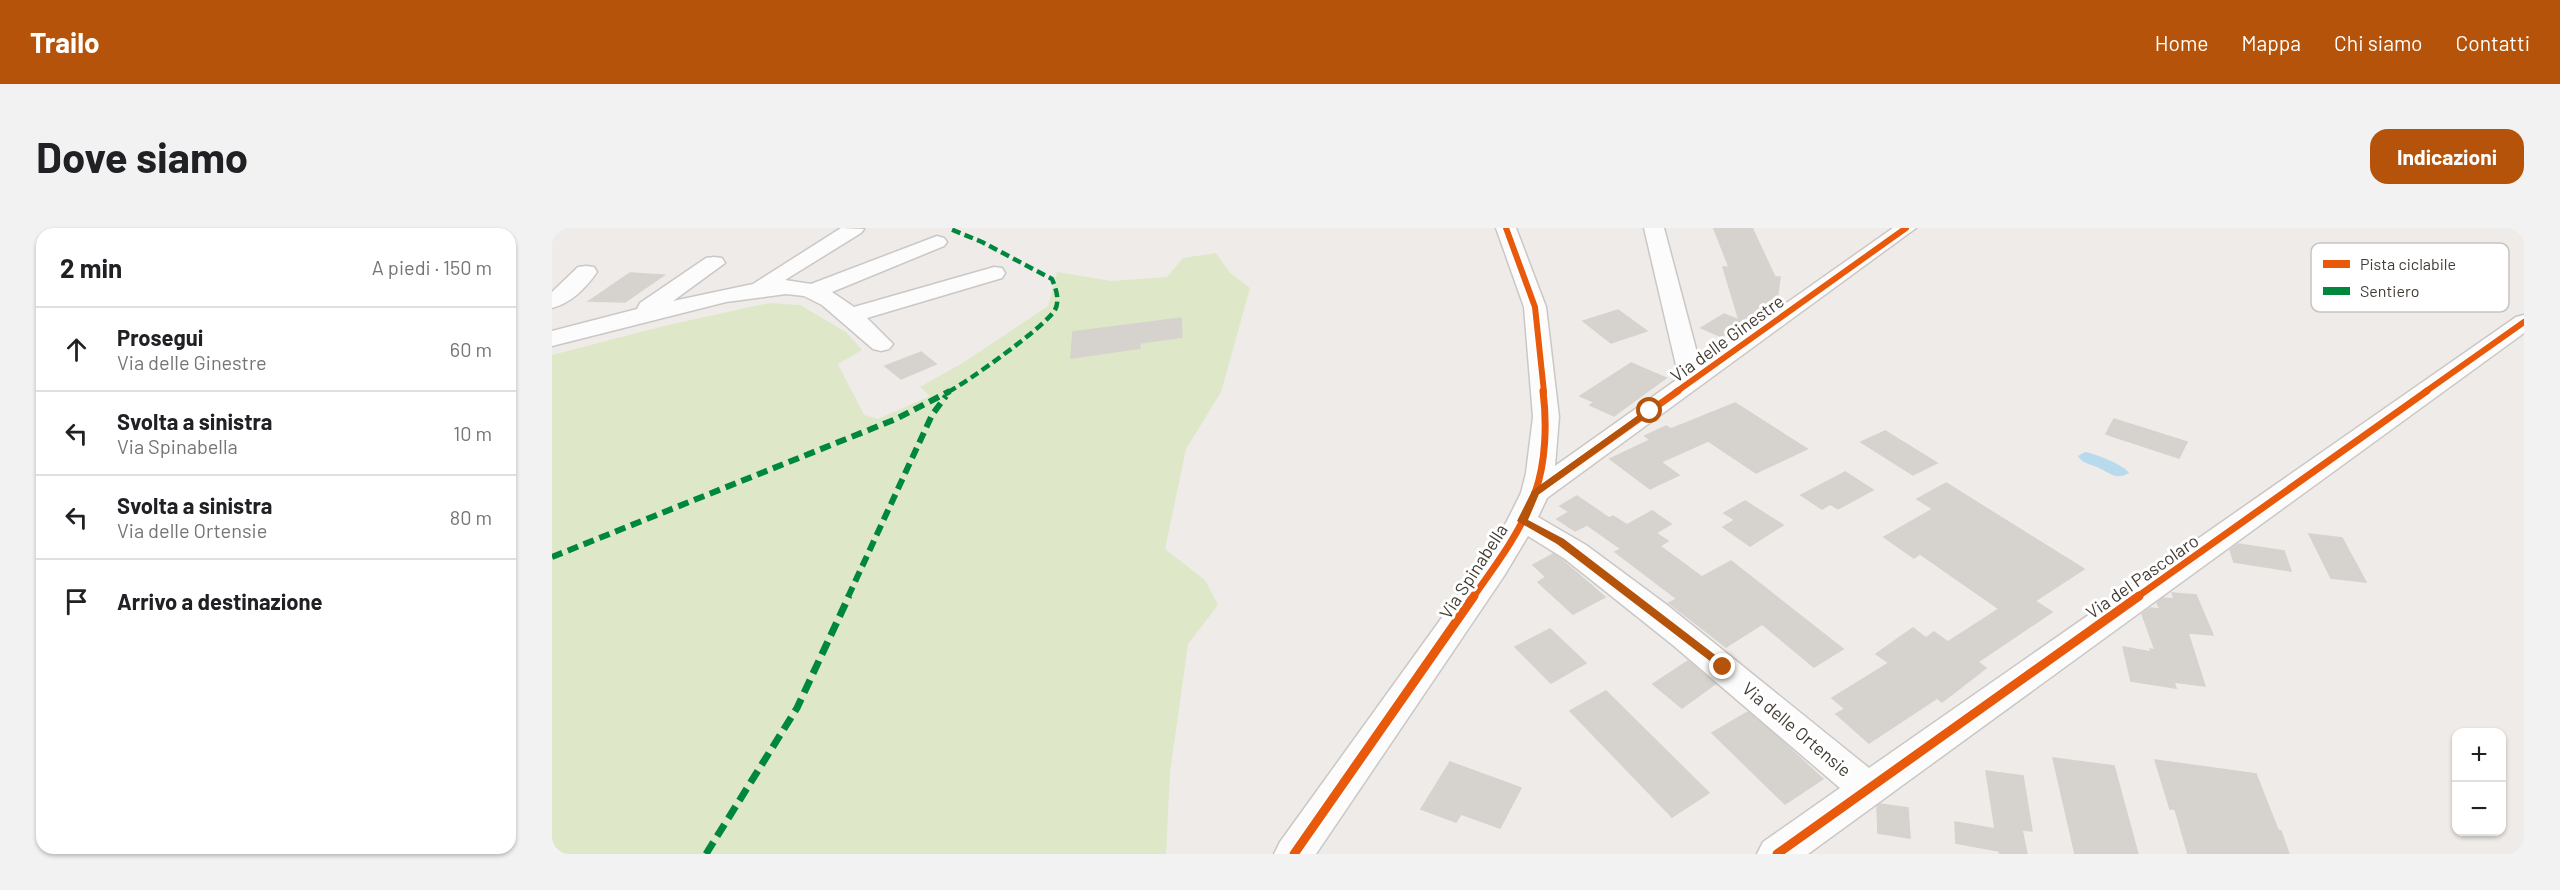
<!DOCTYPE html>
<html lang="it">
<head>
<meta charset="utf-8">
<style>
	:root { --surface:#fff; --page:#f2f2f2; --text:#202124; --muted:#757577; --line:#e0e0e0; --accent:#b45309 }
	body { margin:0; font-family:Barlow,sans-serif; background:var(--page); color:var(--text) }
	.controls { position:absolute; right:18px; bottom:18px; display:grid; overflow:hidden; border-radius:12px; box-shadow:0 2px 4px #0004 }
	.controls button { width:54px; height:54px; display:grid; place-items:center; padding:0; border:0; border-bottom:2px solid var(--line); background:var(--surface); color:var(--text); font:30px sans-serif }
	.stop { position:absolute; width:18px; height:18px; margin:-14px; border:4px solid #b45309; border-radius:50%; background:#fff }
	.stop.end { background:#b45309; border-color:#fff; box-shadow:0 2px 6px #0008 }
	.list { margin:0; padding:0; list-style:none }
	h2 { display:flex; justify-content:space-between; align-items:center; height:78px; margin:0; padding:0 24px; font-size:26px }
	h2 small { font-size:20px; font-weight:400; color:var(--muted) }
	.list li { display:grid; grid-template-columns:39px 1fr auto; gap:18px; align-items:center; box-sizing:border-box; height:84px; padding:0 24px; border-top:2px solid var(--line) }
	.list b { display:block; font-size:22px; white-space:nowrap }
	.list p { margin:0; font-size:20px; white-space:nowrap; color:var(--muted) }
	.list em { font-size:20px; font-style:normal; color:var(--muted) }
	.icon { flex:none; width:33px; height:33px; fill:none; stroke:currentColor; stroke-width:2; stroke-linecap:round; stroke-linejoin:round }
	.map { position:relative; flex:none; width:1972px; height:626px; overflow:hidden; border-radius:18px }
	header { display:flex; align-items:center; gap:36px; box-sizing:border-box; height:84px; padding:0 30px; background:var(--accent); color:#fff }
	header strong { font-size:28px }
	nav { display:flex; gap:33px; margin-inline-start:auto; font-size:21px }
	.intro { display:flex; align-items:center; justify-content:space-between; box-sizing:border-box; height:144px; padding:0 36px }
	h1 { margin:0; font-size:42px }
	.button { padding:15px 27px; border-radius:18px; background:var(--accent); color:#fff; font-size:21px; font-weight:700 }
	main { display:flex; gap:36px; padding:0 36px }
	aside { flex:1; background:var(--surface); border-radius:18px; box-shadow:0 2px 4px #0004 }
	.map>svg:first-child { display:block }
	.green { fill:#dee8c8 }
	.water { fill:#b7dbec }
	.building { fill:#d6d3cf; stroke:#d6d2cd; stroke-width:1.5 }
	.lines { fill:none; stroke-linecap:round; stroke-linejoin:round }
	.minor-casing { stroke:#cbc7c4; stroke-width:3 }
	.minor { fill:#fcfcfc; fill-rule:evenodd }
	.quiet-far2 { stroke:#00873e; stroke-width:4.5; stroke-dasharray:9 4.5; stroke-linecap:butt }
	.quiet-far1 { stroke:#00873e; stroke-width:6; stroke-dasharray:11 6; stroke-linecap:butt }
	.quiet { stroke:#00873e; stroke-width:7; stroke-dasharray:14 7; stroke-linecap:butt }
	.cycleway-far2-casing { stroke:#fff; stroke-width:9 }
	.cycleway-far1-casing { stroke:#fff; stroke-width:10 }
	.cycleway-casing { stroke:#fff; stroke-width:13 }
	.cycleway-far2 { stroke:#e8590c; stroke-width:6 }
	.cycleway-far1 { stroke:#e8590c; stroke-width:7 }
	.cycleway { stroke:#e8590c; stroke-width:9 }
	.route { fill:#b45309 }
	.labels { text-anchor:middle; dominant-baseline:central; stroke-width:6; stroke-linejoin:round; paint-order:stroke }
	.street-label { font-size:18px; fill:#433c34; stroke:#fff }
	.key { fill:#fff; stroke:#c7c4c2; stroke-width:1.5 }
	.key-label { font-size:16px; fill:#433c34 }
</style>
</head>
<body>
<header>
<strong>Trailo</strong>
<nav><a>Home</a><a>Mappa</a><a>Chi siamo</a><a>Contatti</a></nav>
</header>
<div class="intro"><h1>Dove siamo</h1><a class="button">Indicazioni</a></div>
<main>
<aside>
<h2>2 min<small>A piedi · 150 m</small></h2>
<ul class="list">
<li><svg class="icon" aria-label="ahead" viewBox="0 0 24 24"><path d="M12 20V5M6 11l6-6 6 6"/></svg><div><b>Prosegui</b><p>Via delle Ginestre</p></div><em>60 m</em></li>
<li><svg class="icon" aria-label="left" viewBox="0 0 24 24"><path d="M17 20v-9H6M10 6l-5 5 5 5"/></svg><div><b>Svolta a sinistra</b><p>Via Spinabella</p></div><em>10 m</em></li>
<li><svg class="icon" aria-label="left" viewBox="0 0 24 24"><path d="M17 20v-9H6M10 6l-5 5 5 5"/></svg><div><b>Svolta a sinistra</b><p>Via delle Ortensie</p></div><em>80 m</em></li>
<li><svg class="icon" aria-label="arrive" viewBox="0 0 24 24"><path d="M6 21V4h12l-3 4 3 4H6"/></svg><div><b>Arrivo a destinazione</b></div></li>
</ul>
</aside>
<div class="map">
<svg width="1972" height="626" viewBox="0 0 1972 626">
	<rect width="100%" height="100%" fill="#eeebe8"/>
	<!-- green -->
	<path class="green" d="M 664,25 L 678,45 L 698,60 L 669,164 L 634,221 L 613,321 L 653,352 L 666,377 L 636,416 L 618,545 L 614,626 L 0,626 L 0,127 L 112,98 L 217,75 L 248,77 L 294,104 L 310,122 L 286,136 L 312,187 L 326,191 L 378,168 L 368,159 L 409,136 L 496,78 L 505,44 L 559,53 L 615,49 L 631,30 Z"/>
	<!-- water -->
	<path class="water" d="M 1533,224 C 1542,225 1574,238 1577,245 C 1563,254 1555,242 1542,238 C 1535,235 1530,235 1526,228 Z"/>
	<!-- building -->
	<g class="building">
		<path d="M 1200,0 L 1223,49 L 1228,49 L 1225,73 L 1170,109 L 1149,100 L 1172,86 L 1187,92 L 1171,39 L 1177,39 L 1162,1 Z"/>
		<path d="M 78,45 L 112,47 L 73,74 L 37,73 Z"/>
		<path d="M 1066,82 L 1095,103 L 1059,115 L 1031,93 Z"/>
		<path d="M 629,90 L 630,109 L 588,115 L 588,120 L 519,130 L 521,104 Z"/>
		<path d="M 369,124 L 384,136 L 349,151 L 333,138 Z"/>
		<path d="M 1079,135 L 1114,150 L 1062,188 L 1038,177 L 1042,174 L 1028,168 Z"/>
		<path d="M 1183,175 L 1255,221 L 1204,245 L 1156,213 L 1109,234 L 1127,247 L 1098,261 L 1058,231 L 1098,212 L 1093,208 L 1114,198 L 1119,201 Z"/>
		<path d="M 1562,191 L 1635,214 L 1627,230 L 1554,206 Z"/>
		<path d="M 1333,203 L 1385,235 L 1361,247 L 1309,214 Z"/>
		<path d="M 1293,244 L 1321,262 L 1286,281 L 1278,276 L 1270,281 L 1249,267 Z"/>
		<path d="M 1394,255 L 1532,341 L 1483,373 L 1500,384 L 1426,434 L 1434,440 L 1390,474 L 1385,470 L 1317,515 L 1284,486 L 1293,481 L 1280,470 L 1337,435 L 1324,426 L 1361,400 L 1374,410 L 1382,404 L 1396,414 L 1447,381 L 1368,326 L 1362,330 L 1332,309 L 1381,281 L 1365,271 Z"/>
		<path d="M 1025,268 L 1057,290 L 1061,288 L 1075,297 L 1100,283 L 1119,296 L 1104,305 L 1116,313 L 1108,318 L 1150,349 L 1179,333 L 1291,421 L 1262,439 L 1210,396 L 1174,419 L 1117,375 L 1125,371 L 1063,324 L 1069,321 L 1035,297 L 1023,303 L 1005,291 L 1017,284 L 1008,278 Z"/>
		<path d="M 1193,273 L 1231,297 L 1198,318 L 1171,299 L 1183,292 L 1172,285 Z"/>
		<path d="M 1757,306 L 1790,310 L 1814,354 L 1779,350 Z"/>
		<path d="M 1686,316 L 1732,323 L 1739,343 L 1682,334 L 1678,322 Z"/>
		<path d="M 1001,326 L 1009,331 L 1053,369 L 1021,386 L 986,354 L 994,349 L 981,337 Z"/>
		<path d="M 1620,365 L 1644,367 L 1661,407 L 1636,405 L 1653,458 L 1622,454 L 1624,460 L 1579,453 L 1571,419 L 1599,424 L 1598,421 L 1603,422 L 1590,386 L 1598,380 L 1608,381 L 1605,375 L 1611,370 L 1622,371 Z"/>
		<path d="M 998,401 L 1034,435 L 999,455 L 963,419 Z"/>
		<path d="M 1136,433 L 1163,456 L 1130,480 L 1101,456 Z"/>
		<path d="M 1054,463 L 1157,565 L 1120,589 L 1018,483 Z"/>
		<path d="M 1196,484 L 1221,505 L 1271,551 L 1233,576 L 1160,505 Z"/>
		<path d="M 1501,530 L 1562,538 L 1586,626 L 1523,626 Z"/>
		<path d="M 1603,532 L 1704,546 L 1726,602 L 1729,603 L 1737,626 L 1636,626 L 1623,581 L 1618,581 Z"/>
		<path d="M 898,534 L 969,560 L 948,600 L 909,586 L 904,594 L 869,581 Z"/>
		<path d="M 1434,543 L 1471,548 L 1480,603 L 1470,602 L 1475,626 L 1448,626 L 1447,623 L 1404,615 L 1403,594 L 1443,601 Z"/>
		<path d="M 1328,576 L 1356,580 L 1358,610 L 1326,605 L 1325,578 Z"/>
	</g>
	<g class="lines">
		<!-- minor casing -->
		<g class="minor-casing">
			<g id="minor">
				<path d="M 289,0 L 312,1 L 309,5 L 233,52 L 259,56 L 385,8 L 392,10 L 395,14 L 392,18 L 280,64 L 302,79 L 442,39 L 450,40 L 453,45 L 450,50 L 315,90 L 341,116 L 337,121 L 329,123 L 321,121 L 270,77 L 252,68 L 234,66 L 174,74 L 0,118 L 0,103 L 85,81 L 88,75 L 154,30 L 162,29 L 170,30 L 173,35 L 121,73 L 201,56 Z"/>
				<path d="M 944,0 L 964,0 L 994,79 L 1007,189 L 1003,238 L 1127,150 L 1092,0 L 1112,0 L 1148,136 L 1341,0 L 1364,0 L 995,270 L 986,289 L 1034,317 L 1115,377 L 1317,540 L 1964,89 L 1972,87 L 1972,105 L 1256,626 L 1205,626 L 1211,614 L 1288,560 L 1122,418 L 1013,331 L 976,308 L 952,348 L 764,626 L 722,626 L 728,614 L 930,334 L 955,293 L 969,265 L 974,245 L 981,189 L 972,79 Z"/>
				<path d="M 34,38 L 42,39 L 45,44 C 34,60 19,75 0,80 L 0,64 L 26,39 Z"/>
			</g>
		</g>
		<!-- minor -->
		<use href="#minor" class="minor"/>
		<!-- quiet-far2 -->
		<path class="quiet-far2" d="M 396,164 C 414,155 494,98 503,82 C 508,72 504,61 500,51 L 430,14 L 396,0"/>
		<!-- quiet-far1 -->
		<g class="quiet-far1">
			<path d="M 0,329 L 344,191 L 398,163"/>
			<path d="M 296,369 L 380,187 L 394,168"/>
		</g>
		<!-- quiet -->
		<path class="quiet" d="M 154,626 L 245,480 L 297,368"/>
		<!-- cycleway-far2 casing -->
		<g class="cycleway-far2-casing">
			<g id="cycleway-far2">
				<path d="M 954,0 L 983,79 L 992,164"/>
				<path d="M 1124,164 L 1354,0"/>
				<path d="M 1873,164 L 1972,94"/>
			</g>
		</g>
		<!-- cycleway-far1 casing -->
		<g class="cycleway-far1-casing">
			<g id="cycleway-far1">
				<path d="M 983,265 L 1126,163"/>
				<path d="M 921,369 C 944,337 970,302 983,265 C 994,234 995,195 991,163"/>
				<path d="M 1585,369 L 1875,163"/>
			</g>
		</g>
		<!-- cycleway casing -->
		<g class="cycleway-casing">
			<g id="cycleway">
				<path d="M 742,626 L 922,368"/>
				<path d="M 1225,626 L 1587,368"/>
			</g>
		</g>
		<!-- cycleway-far2 -->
		<use href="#cycleway-far2" class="cycleway-far2"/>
		<!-- cycleway-far1 -->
		<use href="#cycleway-far1" class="cycleway-far1"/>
		<!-- cycleway -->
		<use href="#cycleway" class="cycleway"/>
	</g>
	<!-- route -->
	<path class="route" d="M 1095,181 L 1102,183 L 987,266 L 976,292 L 1012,311 L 1175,436 L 1177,439 L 1171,443 L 1005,316 L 965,293 L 980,263 Z"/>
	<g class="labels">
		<!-- street labels -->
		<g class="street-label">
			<text transform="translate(1175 110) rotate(-36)">Via delle Ginestre</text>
			<text transform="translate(921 343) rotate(-57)">Via Spinabella</text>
			<text transform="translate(1590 348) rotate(-35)">Via del Pascolaro</text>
			<text transform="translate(1245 501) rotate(40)">Via delle Ortensie</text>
		</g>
	</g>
	<!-- legend -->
	<rect x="1759" y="15" width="198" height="69" rx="9" class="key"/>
	<rect x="1771" y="32" width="27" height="8" fill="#e8590c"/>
	<rect x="1771" y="59" width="27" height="8" fill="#00873e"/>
	<g class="key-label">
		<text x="1808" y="42">Pista ciclabile</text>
		<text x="1808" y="69">Sentiero</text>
	</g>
</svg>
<div class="controls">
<button>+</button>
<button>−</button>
</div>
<div class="stop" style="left:1098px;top:183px"></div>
<div class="stop end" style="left:1171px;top:439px"></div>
</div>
</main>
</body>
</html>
